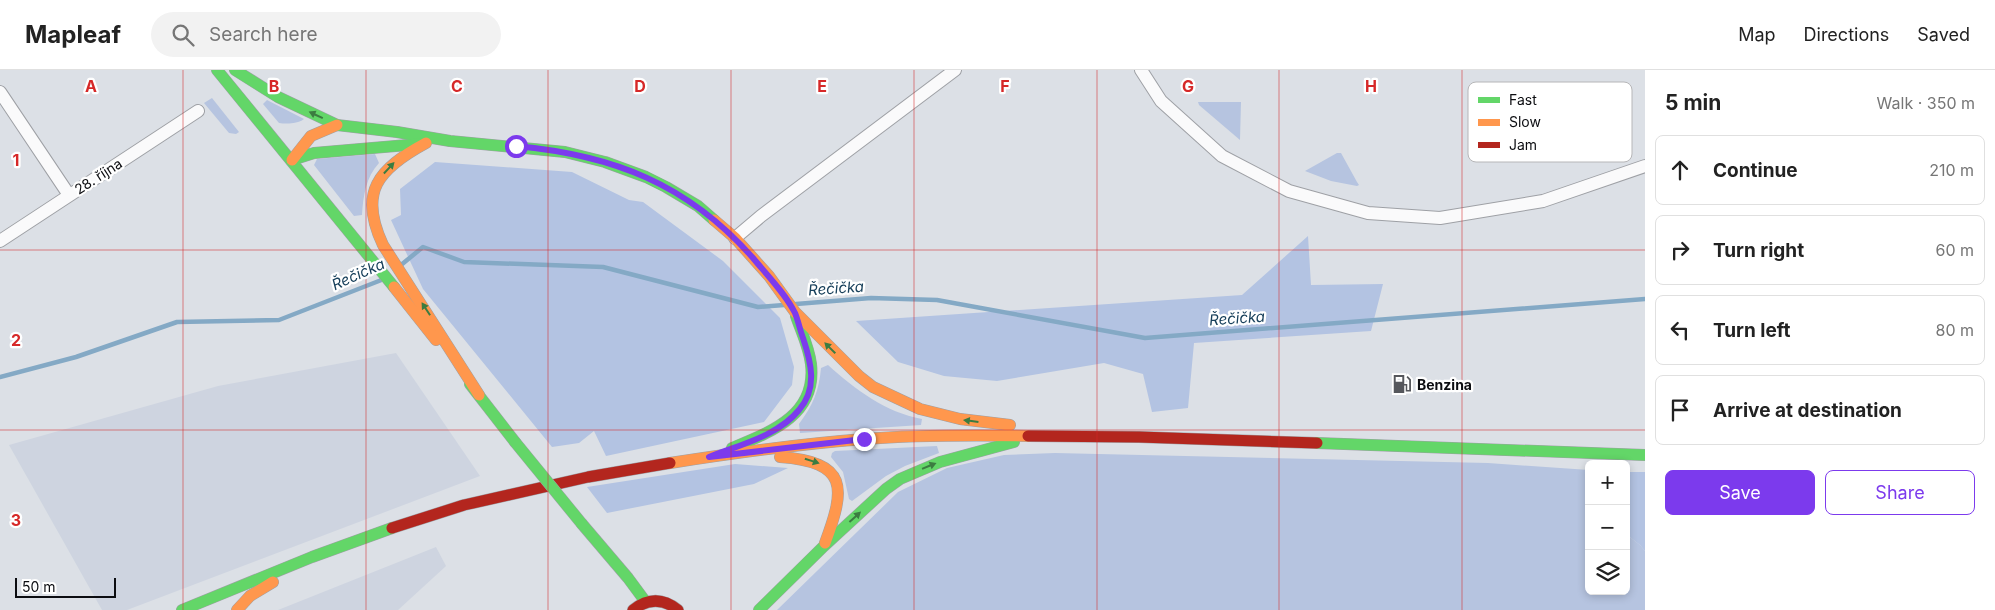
<!DOCTYPE html>
<html lang="en">
<head>
<meta charset="utf-8">
<style>
	:root { --surface:#fff; --page:#f2f2f2; --text:#222; --muted:#767676; --line:#e0e0e0; --accent:#7c3aed }
	body { margin:0; font-family:Inter,sans-serif; background:var(--page); color:var(--text) }
	.controls { position:absolute; right:15px; bottom:15px; display:grid; overflow:hidden; border-radius:8px; box-shadow:0 2px 8px #0003 }
	.controls button { width:45px; height:45px; display:grid; place-items:center; padding:0; border:0; border-bottom:1px solid var(--line); background:var(--surface); color:var(--text); font:25px sans-serif }
	.scale { position:absolute; left:15px; bottom:12px; width:101px; box-sizing:border-box; padding-left:5px; border:2px solid #0c0d11; border-top:0; font-size:14px; line-height:18px; white-space:nowrap; color:#0c0d11; -webkit-text-stroke:4px #fff; paint-order:stroke }
	.stop { position:absolute; width:15px; height:15px; margin:-11px; border:4px solid #7c3aed; border-radius:50%; background:#fff }
	.stop.end { background:#7c3aed; border-color:#fff; box-shadow:0 1px 5px #0008 }
	.list { margin:0; padding:0; list-style:none }
	h2 { display:flex; justify-content:space-between; align-items:center; height:65px; margin:0; padding:0 20px; font-size:21px }
	h2 small { font-size:16px; font-weight:400; color:var(--muted) }
	.list li { display:grid; grid-template-columns:32px 1fr auto; gap:15px; align-items:center; box-sizing:border-box; height:70px; margin:0 10px 10px; padding:0 10px; border:1px solid var(--line); border-radius:8px }
	.list b { display:block; font-size:19px; white-space:nowrap }
	.list em { font-size:16px; font-style:normal; color:var(--muted) }
	.actions { display:flex; gap:10px; padding:15px 20px }
	.actions a { flex:1; padding:11px 0; border:1px solid var(--accent); border-radius:8px; text-align:center; font-size:18px; color:var(--accent) }
	.actions .main { background:var(--accent); color:#fff }
	.icon { flex:none; width:28px; height:28px; fill:none; stroke:currentColor; stroke-width:2; stroke-linecap:round; stroke-linejoin:round }
	.map { position:relative; flex:none; width:1645px; height:540px; overflow:hidden }
	header { display:flex; align-items:center; gap:30px; box-sizing:border-box; height:70px; padding:0 25px; background:var(--surface); border-bottom:1px solid var(--line) }
	header strong { font-size:24px }
	nav { display:flex; gap:28px; margin-inline-start:auto; font-size:18px }
	.search { width:350px; height:45px; background:var(--page); display:flex; align-items:center; gap:12px; box-sizing:border-box; padding:0 18px; border-radius:28px; color:var(--muted); font-size:19px }
	main { display:flex }
	aside { flex:1; background:var(--surface) }
	.map>svg:first-child { display:block }
	.built { fill:#ced4e0 }
	.green { fill:#b6c4e0 }
	.forest { fill:#b3c3e2 }
	.lines { fill:none; stroke-linecap:round; stroke-linejoin:round }
	.stream { stroke:#84a9c5; stroke-width:4.5 }
	.street-casing { stroke:#9ea0a5; stroke-width:14 }
	.fast-casing { stroke:#9ea0a5; stroke-width:12 }
	.slow-casing { stroke:#9ea0a5; stroke-width:12 }
	.jam-casing { stroke:#9ea0a5; stroke-width:12 }
	.street { stroke:#fafafb; stroke-width:12 }
	.fast { stroke:#63d668; stroke-width:11 }
	.slow { stroke:#ff974d; stroke-width:11 }
	.jam { stroke:#b3261e; stroke-width:11 }
	.fast-bridge-casing { stroke:#9ea0a5; stroke-width:12; stroke-linecap:butt }
	.fast-bridge { stroke:#63d668; stroke-width:11 }
	.oneway { fill:#3c7c41 }
	.route { stroke:#7c3aed; stroke-width:6 }
	.grid { fill:none; stroke:#d62828; stroke-width:1; stroke-opacity:0.55 }
	.labels { text-anchor:middle; dominant-baseline:central; stroke-width:4.5; stroke-linejoin:round; paint-order:stroke }
	.street-label { font-size:14px; fill:#0c0d11; stroke:#fff }
	.poi-label { font-size:14px; font-weight:bold; fill:#0c0d11; stroke:#fff; text-anchor:start }
	.water-label { font-size:15px; font-style:italic; fill:#18405b; stroke:#fff }
	.key { fill:#fff; stroke:#b6b6b8; stroke-width:1 }
	.key-label { font-size:14px; fill:#0c0d11 }
	.grid-label { font-size:16px; text-anchor:middle; font-weight:bold; fill:#d62828; stroke:#fff; stroke-width:4.5; stroke-linejoin:round; paint-order:stroke }
</style>
</head>
<body>
<header>
<strong>Mapleaf</strong>
<div class="search"><svg class="icon" aria-label="search" viewBox="0 0 24 24"><circle cx="10" cy="10" r="6"/><path d="M15 15l6 6"/></svg>Search here</div>
<nav><a>Map</a><a>Directions</a><a>Saved</a></nav>
</header>
<main>
<div class="map">
<svg width="1645" height="540" viewBox="0 0 1645 540">
	<rect width="100%" height="100%" fill="#dce0e6"/>
	<!-- built -->
	<g class="built">
		<path d="M 396,283 L 480,406 L 127,540 L 102,540 L 9,375 L 218,316 Z"/>
		<path d="M 436,477 L 446,496 L 398,540 L 278,540 Z"/>
	</g>
	<!-- green -->
	<g class="green">
		<path d="M 212,28 L 239,62 L 236,64 L 229,63 L 204,33 Z"/>
		<path d="M 267,30 L 304,49 C 297,54 287,54 279,53 L 263,34 Z"/>
		<path d="M 1198,32 L 1241,32 L 1240,70 L 1199,35 Z"/>
		<path d="M 1337,83 L 1341,83 L 1357,112 L 1359,115 L 1357,116 L 1331,111 L 1305,101 Z"/>
		<path d="M 375,84 L 379,93 C 366,107 363,126 362,145 L 354,146 L 314,95 L 317,89 Z"/>
		<path d="M 828,295 C 856,320 885,342 922,349 L 921,355 L 800,363 L 799,354 C 813,335 819,321 821,298 Z"/>
		<path d="M 937,376 L 939,383 L 905,396 L 886,406 L 852,431 L 849,429 L 843,402 L 831,387 L 832,383 L 835,381 Z"/>
		<path d="M 1055,383 L 1488,393 L 1589,400 L 1589,521 L 1626,521 L 1626,464 L 1640,475 L 1645,481 L 1645,540 L 777,540 L 898,422 L 947,398 L 1004,385 Z"/>
	</g>
	<!-- forest -->
	<g class="forest">
		<path d="M 435,92 L 572,102 L 629,130 L 643,132 L 723,191 L 780,248 L 794,297 L 792,315 L 764,352 L 606,386 L 594,361 L 579,373 L 552,377 L 423,219 L 391,150 L 401,145 L 400,119 Z"/>
		<path d="M 1308,166 L 1311,215 L 1383,214 L 1371,261 L 1194,273 L 1188,338 L 1152,342 L 1143,304 L 1104,293 L 997,311 L 944,306 L 898,292 L 856,251 L 1242,225 Z"/>
		<path d="M 735,394 L 788,398 L 754,414 L 607,443 L 587,417 Z"/>
		<path d="M 1626,402 L 1645,402 L 1645,481 L 1640,475 L 1626,464 Z"/>
	</g>
	<g class="lines">
		<!-- stream -->
		<g class="stream">
			<path d="M 401,195 L 423,177 L 464,192 L 603,197 L 758,237 L 784,235"/>
			<path d="M 796,234 L 871,228 L 937,230 L 1145,268 L 1645,229"/>
			<path d="M 0,307 L 76,287 L 177,252 L 279,250 L 384,209"/>
		</g>
		<!-- street casing -->
		<g class="street-casing">
			<g id="street">
				<path d="M 1141,0 L 1161,31 L 1222,86 L 1289,121 L 1368,143 L 1440,148 L 1543,131 L 1645,96"/>
				<path d="M 0,22 L 69,125"/>
				<path d="M 735,168 L 761,146 L 955,0"/>
				<path d="M 0,171 L 198,41"/>
			</g>
		</g>
		<!-- fast casing -->
		<g class="fast-casing">
			<g id="fast">
				<path d="M 217,0 L 394,217"/>
				<path d="M 235,0 L 278,27 L 337,55 L 397,62 L 450,71 L 565,82 L 605,92 L 646,107 L 666,117 L 698,136 L 714,150"/>
				<path d="M 292,90 L 314,83 L 419,74"/>
				<path d="M 470,314 L 515,372"/>
				<path d="M 1317,373 L 1645,385"/>
				<path d="M 732,378 C 771,362 817,345 811,294 C 809,277 801,261 796,246"/>
				<path d="M 582,454 L 628,508 L 645,531"/>
				<path d="M 182,540 L 312,487 L 392,458"/>
				<path d="M 759,540 L 824,476 L 886,419 L 900,409 L 940,392 L 1014,372"/>
			</g>
		</g>
		<!-- slow casing -->
		<g class="slow-casing">
			<g id="slow">
				<path d="M 426,73 C 378,99 358,122 383,175 L 479,325"/>
				<path d="M 292,90 L 311,66 L 337,55"/>
				<path d="M 714,150 L 735,168 L 769,206 L 795,242 L 859,306 L 873,317 L 920,339 L 960,349 L 1010,355"/>
				<path d="M 394,217 L 436,270"/>
				<path d="M 780,387 C 848,392 846,417 825,473"/>
				<path d="M 670,393 C 734,383 799,374 864,369 C 918,365 973,365 1028,366"/>
				<path d="M 237,540 L 250,526 L 273,512"/>
			</g>
		</g>
		<!-- jam casing -->
		<g class="jam-casing">
			<g id="jam">
				<path d="M 1028,366 L 1139,367 L 1317,373"/>
				<path d="M 392,458 L 464,435 L 588,407 L 670,393"/>
				<path d="M 633,540 C 648,528 663,528 678,540"/>
			</g>
		</g>
		<!-- street -->
		<use href="#street" class="street"/>
		<!-- fast -->
		<use href="#fast" class="fast"/>
		<!-- slow -->
		<use href="#slow" class="slow"/>
		<!-- jam -->
		<use href="#jam" class="jam"/>
		<!-- fast-bridge casing -->
		<g class="fast-bridge-casing">
			<path id="fast-bridge" d="M 515,372 L 582,454"/>
		</g>
		<!-- fast-bridge -->
		<use href="#fast-bridge" class="fast-bridge"/>
	</g>
	<!-- one-way arrows -->
	<defs><path id="oneway-solid" d="M-6-.8H1V-3.2L6.5 0L1 3.2V.8H-6Z" transform="scale(1.25)"/></defs>
	<g class="oneway">
		<use href="#oneway-solid" transform="translate(316 45) rotate(-155)"/>
		<use href="#oneway-solid" transform="translate(389 98) rotate(-47)"/>
		<use href="#oneway-solid" transform="translate(426 239) rotate(-123)"/>
		<use href="#oneway-solid" transform="translate(830 278) rotate(-135)"/>
		<use href="#oneway-solid" transform="translate(971 351) rotate(-173)"/>
		<use href="#oneway-solid" transform="translate(812 391) rotate(18)"/>
		<use href="#oneway-solid" transform="translate(929 396) rotate(-22)"/>
		<use href="#oneway-solid" transform="translate(855 447) rotate(-42)"/>
	</g>
	<g class="lines">
		<!-- route -->
		<path class="route" d="M 516,76 C 613,85 688,114 753,188 C 767,205 785,223 795,243 C 798,250 800,260 803,268 C 811,292 818,318 799,340 C 778,366 739,375 709,387 L 864,369"/>
	</g>
	<!-- grid -->
	<path class="grid" d="M 183,0 L 183,540M 366,0 L 366,540M 548,0 L 548,540M 731,0 L 731,540M 914,0 L 914,540M 1097,0 L 1097,540M 1279,0 L 1279,540M 1462,0 L 1462,540M 0,180 L 1645,180M 0,360 L 1645,360"/>
	<!-- icons -->
	<defs>
		<g id="fuel-bare" transform="scale(1.5)"><path d="M-5.5-6h7V0h2V4h1.3V-2.5L3-4.5l.8-.8L6-3V5H2.5V1h-1V6h-7ZM-4.2-4.7v3.2H.2V-4.7Z" fill="#55575c" stroke="#fff" stroke-width="2.5" paint-order="stroke"/></g>
	</defs>
	<g fill-rule="evenodd">
		<use href="#fuel-bare" x="1402" y="314"/>
	</g>
	<g class="labels">
		<!-- street labels -->
		<g class="street-label">
			<text transform="translate(98 106) rotate(-33)">28. října</text>
		</g>
		<!-- poi labels -->
		<g class="poi-label">
			<text x="1417" y="314">Benzina</text>
		</g>
		<!-- water labels -->
		<g class="water-label">
			<text transform="translate(358 204) rotate(-24)">Řečička</text>
			<text transform="translate(836 218) rotate(-4)">Řečička</text>
			<text transform="translate(1237 248) rotate(-4)">Řečička</text>
		</g>
	</g>
	<!-- legend -->
	<rect x="1468" y="12" width="164" height="80" rx="8" class="key"/>
	<rect x="1478" y="27" width="22" height="6" fill="#63d668"/>
	<rect x="1478" y="49" width="22" height="7" fill="#ff974d"/>
	<rect x="1478" y="72" width="22" height="6" fill="#b3261e"/>
	<g class="key-label">
		<text x="1509" y="35">Fast</text>
		<text x="1509" y="57">Slow</text>
		<text x="1509" y="80">Jam</text>
	</g>
	<g class="grid-label">
		<text x="91" y="22">A</text>
		<text x="274" y="22">B</text>
		<text x="457" y="22">C</text>
		<text x="640" y="22">D</text>
		<text x="822" y="22">E</text>
		<text x="1005" y="22">F</text>
		<text x="1188" y="22">G</text>
		<text x="1371" y="22">H</text>
		<text x="16" y="96">1</text>
		<text x="16" y="276">2</text>
		<text x="16" y="456">3</text>
	</g>
</svg>
<div class="controls">
<button>+</button>
<button>−</button>
<button><svg class="icon" aria-label="layers" viewBox="0 0 24 24"><path d="M12 4l9 5-9 5-9-5zM3 14l9 5 9-5"/></svg></button>
</div>
<div class="scale">50 m</div>
<div class="stop" style="left:516px;top:76px"></div>
<div class="stop end" style="left:864px;top:369px"></div>
</div>
<aside>
<h2>5 min<small>Walk · 350 m</small></h2>
<ul class="list">
<li><svg class="icon" aria-label="ahead" viewBox="0 0 24 24"><path d="M12 20V5M6 11l6-6 6 6"/></svg><div><b>Continue</b></div><em>210 m</em></li>
<li><svg class="icon" aria-label="right" viewBox="0 0 24 24"><path d="M7 20v-9h11M14 6l5 5-5 5"/></svg><div><b>Turn right</b></div><em>60 m</em></li>
<li><svg class="icon" aria-label="left" viewBox="0 0 24 24"><path d="M17 20v-9H6M10 6l-5 5 5 5"/></svg><div><b>Turn left</b></div><em>80 m</em></li>
<li><svg class="icon" aria-label="arrive" viewBox="0 0 24 24"><path d="M6 21V4h12l-3 4 3 4H6"/></svg><div><b>Arrive at destination</b></div></li>
</ul>
<div class="actions"><a class="main">Save</a><a>Share</a></div>
</aside>
</main>
</body>
</html>
